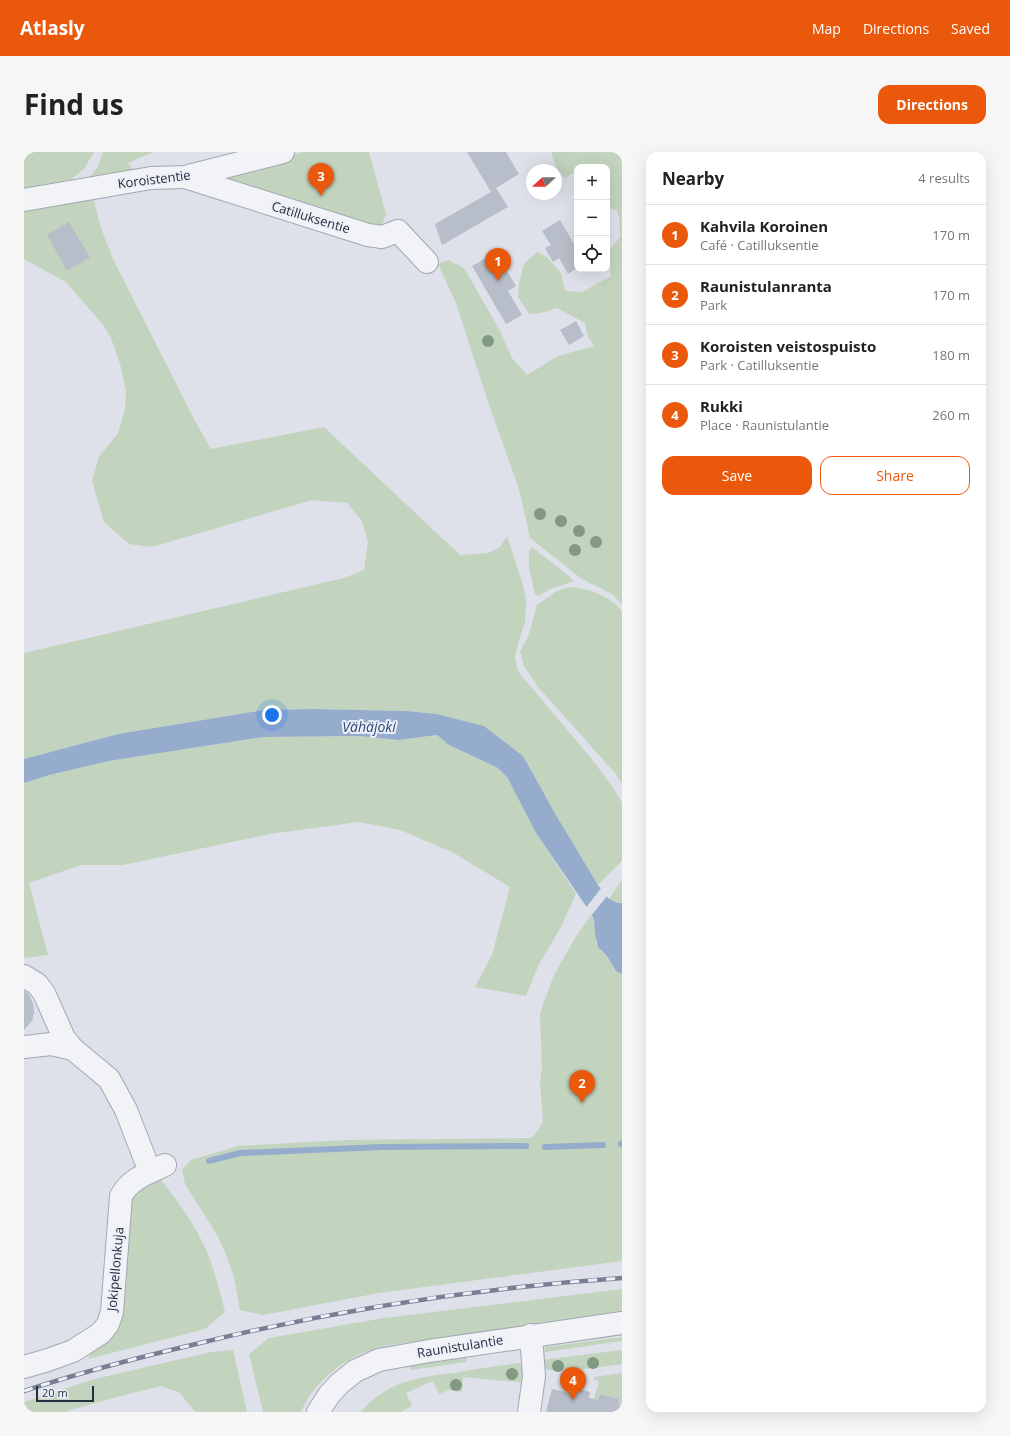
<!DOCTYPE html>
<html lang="en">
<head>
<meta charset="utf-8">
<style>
	:root { --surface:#fff; --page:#f6f6f6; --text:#222; --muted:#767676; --line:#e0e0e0; --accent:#ea580c }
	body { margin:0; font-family:"Open Sans",sans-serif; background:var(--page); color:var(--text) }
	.controls { position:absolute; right:12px; top:12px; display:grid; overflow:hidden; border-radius:8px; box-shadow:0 4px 16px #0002 }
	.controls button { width:36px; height:36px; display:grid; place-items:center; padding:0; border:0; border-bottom:1px solid var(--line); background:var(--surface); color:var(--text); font:20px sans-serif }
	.compass { position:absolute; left:502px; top:12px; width:36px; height:36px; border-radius:50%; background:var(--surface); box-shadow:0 4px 16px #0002; rotate:249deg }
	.scale { position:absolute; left:12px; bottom:10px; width:58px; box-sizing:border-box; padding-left:4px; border:2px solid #252d41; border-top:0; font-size:11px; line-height:14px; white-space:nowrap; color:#252d41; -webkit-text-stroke:3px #edf0f6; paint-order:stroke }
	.you { position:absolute; left:248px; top:563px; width:14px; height:14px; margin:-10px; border:3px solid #fff; border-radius:50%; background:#1a73e8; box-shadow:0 0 0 6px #1a73e833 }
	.badge { display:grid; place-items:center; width:26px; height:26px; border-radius:50%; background:var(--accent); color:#fff; font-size:13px; font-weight:700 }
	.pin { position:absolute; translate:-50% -33px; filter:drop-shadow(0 1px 2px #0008) }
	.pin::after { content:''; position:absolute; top:21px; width:14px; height:12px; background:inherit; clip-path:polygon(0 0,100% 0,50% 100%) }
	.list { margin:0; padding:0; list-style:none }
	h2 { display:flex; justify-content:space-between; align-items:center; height:52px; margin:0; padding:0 16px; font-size:17px }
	h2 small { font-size:13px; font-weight:400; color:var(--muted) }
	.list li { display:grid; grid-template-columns:26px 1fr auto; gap:12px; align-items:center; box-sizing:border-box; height:60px; padding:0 16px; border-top:1px solid var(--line) }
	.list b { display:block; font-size:15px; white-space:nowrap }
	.list p { margin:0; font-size:13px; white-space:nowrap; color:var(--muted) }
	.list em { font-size:13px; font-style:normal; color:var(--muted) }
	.actions { display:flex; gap:8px; padding:12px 16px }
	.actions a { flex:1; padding:9px 0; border:1px solid var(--accent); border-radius:12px; text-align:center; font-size:14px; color:var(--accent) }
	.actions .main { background:var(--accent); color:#fff }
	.icon { flex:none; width:22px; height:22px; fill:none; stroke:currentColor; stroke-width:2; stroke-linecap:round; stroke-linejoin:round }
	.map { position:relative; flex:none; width:598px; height:1260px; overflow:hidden; border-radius:12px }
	header { display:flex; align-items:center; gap:24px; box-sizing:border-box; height:56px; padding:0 20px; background:var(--accent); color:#fff }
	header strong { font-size:19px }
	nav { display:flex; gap:22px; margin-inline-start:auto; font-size:14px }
	.intro { display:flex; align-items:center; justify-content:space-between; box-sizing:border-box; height:96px; padding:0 24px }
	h1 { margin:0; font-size:28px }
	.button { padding:10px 18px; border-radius:12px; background:var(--accent); color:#fff; font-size:14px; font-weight:700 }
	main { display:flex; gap:24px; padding:0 24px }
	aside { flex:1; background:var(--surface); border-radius:12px; box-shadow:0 4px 16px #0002 }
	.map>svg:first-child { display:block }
	.green { fill:#c2d4be }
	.water { fill:#95accd }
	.pier { fill:#dee1e9 }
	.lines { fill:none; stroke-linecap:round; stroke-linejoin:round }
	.stream { stroke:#95accd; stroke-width:6 }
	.building { fill:#b7bdc9 }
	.minor-casing { stroke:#a3a7b3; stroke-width:24 }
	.minor { stroke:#f1f3f7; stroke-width:22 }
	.rail-casing { stroke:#767f94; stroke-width:4.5 }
	.rail { stroke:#edf0f6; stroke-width:3; stroke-dasharray:9; stroke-linecap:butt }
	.tree { fill:#829984 }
	.labels { text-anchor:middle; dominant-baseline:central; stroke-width:4; stroke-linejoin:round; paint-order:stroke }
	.street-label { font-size:13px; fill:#252d41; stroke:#edf0f6 }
	.water-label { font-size:14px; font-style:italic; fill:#2c4879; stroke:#edf0f6 }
</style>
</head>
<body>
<header>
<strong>Atlasly</strong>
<nav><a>Map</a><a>Directions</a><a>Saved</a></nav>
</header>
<div class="intro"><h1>Find us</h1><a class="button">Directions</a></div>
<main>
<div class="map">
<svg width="598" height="1260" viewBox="0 0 598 1260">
	<rect width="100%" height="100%" fill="#dee1e9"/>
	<!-- green -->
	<g class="green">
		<path d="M 0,0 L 70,0 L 60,17 L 40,33 L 0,41 Z"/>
		<path d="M 79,0 L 129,0 L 104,11 L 110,20 L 64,28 L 74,14 Z"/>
		<path d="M 279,0 L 345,0 L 362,62 L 358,73 L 354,76 L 174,26 Z"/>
		<path d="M 527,0 L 598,0 L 598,452 L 588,442 L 558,427 L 506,386 L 495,337 L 465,253 L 432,151 L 414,112 L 424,108 L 440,116 L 475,177 L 488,206 L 503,223 L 534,204 L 570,194 L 564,185 L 561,171 L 533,156 L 517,161 L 505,162 L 494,145 L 495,131 L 500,112 L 513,100 L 523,105 L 537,121 L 541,139 L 558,140 L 587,124 L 585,99 L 596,85 L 595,65 L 593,58 L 583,56 L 583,15 L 553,15 L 553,19 L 541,26 L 532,15 Z"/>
		<path d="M 69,45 L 77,76 L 89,107 L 171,269 L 187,297 L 300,275 L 436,403 L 464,401 L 476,395 L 483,384 L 499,433 L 502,449 L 501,470 L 493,496 L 491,506 L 493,515 L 496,522 L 567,606 L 590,637 L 598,651 L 598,709 L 574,733 L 532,663 L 499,604 L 460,574 L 413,562 L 382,559 L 289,557 L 240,558 L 94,582 L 0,607 L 0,501 L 320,426 L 340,418 L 344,390 L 338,369 L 323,351 L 288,348 L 128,395 L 105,392 L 80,370 L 68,329 L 75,305 L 94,281 L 101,257 L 102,239 L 96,212 L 87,186 L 80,174 L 42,130 L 0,107 L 0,55 Z"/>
		<path d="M 508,395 L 545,424 L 550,429 L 527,437 L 514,444 L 511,442 C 509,430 500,404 508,395 Z"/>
		<path d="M 544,435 C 564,436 585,443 598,459 L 598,632 L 591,621 L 514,535 L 500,514 L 496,500 L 505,482 L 513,453 L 531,440 Z"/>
		<path d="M 413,583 L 425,593 L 474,616 L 483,625 L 512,681 L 552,742 L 537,775 L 515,812 L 502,844 L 451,835 L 468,803 L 486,735 L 428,700 L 376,678 L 335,670 L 246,682 L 99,713 L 57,713 L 5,731 L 24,803 L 0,806 L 0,631 L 24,623 L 85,609 L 239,585 L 335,584 L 374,588 Z"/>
		<path d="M 598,728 L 598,751 L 594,751 L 585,747 Z"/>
		<path d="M 567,763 L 570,767 L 572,790 L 577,799 L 583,804 L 592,819 L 598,822 L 598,1109 L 355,1141 L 239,1163 L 216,1158 L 210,1125 L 201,1100 L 193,1083 L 161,1032 L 158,1018 L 167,1008 L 214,994 L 322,988 L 508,986 L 519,971 L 516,930 L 518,916 L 516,863 L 519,852 L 530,823 L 551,786 Z"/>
		<path d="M 136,1027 C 154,1049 172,1074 183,1100 C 191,1120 196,1140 201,1160 L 181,1177 L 64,1207 L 68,1197 L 104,1047 L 115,1033 Z"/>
		<path d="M 598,1137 L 598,1163 C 564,1167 529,1170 495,1175 C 468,1178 441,1183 414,1187 C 383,1191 350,1192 323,1209 C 304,1220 285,1240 277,1260 L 239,1260 L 225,1202 L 245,1186 L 360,1166 Z"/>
		<path d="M 598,1185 L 598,1189 L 521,1200 L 521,1195 Z"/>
		<path d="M 209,1198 L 223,1260 L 171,1260 L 156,1241 L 137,1234 L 93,1245 L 40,1260 L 0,1260 L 0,1250 L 71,1227 L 187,1200 Z"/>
		<path d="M 598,1198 L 598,1212 C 577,1215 540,1221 520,1217 L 518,1208 Z"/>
		<path d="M 442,1205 L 443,1210 L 386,1218 L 385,1213 Z"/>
		<path d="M 503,1210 L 503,1231 L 439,1225 L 438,1240 L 425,1238 L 415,1242 L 409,1229 L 382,1241 L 388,1254 L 377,1260 L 337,1260 C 364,1228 397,1225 436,1220 C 458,1216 480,1213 503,1210 Z"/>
		<path d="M 598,1221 L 598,1254 L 594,1253 L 595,1247 L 576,1242 L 574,1248 L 570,1247 L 575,1229 L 571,1228 L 570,1225 Z"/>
	</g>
	<!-- water -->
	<path class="water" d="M 289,557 L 382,559 L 413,562 L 460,574 L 499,604 L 532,663 L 574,733 L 585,747 L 594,751 L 598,751 L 598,822 L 592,819 L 583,804 L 574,795 L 571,782 L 570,767 L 564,757 L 512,681 L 483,625 L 474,616 L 425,593 L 413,583 L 374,588 L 335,584 L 239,585 L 85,609 L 25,623 L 0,631 L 0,607 L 94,582 L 240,558 Z"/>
	<!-- pier -->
	<path class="pier" d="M 578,735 L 584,743 L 566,765 L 561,757 Z"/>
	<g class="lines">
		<!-- stream -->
		<g class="stream">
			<path d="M 597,992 L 598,991"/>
			<path d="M 521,995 L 579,993"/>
			<path d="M 185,1009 L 216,1001 L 358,995 L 502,994"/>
		</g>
	</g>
	<!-- building -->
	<g class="building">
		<path d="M 443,0 L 482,0 L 495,22 L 472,36 L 484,55 L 418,93 L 411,72 L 467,40 Z"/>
		<path d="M 536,68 L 553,97 L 553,116 L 544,122 L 535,106 L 529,110 L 521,96 L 527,93 L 518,79 Z"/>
		<path d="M 45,70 L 66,105 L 43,119 L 23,83 Z"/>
		<path d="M 464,105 L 470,115 L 478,111 L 492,134 L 484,139 L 498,163 L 482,172 L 448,114 Z"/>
		<path d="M 552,169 L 560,184 L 545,193 L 536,178 Z"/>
		<path d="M 0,838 L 5,843 L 9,851 L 10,861 L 8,869 L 0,878 Z"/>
		<path d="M 547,1235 L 566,1240 L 565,1246 L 574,1248 L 576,1242 L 595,1247 L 594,1253 L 598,1254 L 598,1260 L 522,1260 L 528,1237 L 545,1241 Z"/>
	</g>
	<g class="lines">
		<!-- minor casing -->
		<g class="minor-casing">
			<g id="minor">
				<path d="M 161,25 L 344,83 L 358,85 L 374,79 L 403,110"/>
				<path d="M 0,48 L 127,26 L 161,25 L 259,0"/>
				<path d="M 0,824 L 13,832 L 20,841 L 40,886 L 49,897 L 85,927 L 102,958 L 126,1020"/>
				<path d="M 0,895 L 27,892 L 49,897"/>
				<path d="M 0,1215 L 24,1208 L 49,1199 L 77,1181 L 84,1172 L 88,1160 L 97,1044 C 106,1027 124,1021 141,1013"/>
				<path d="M 294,1260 L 305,1243 L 315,1232 L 331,1219 L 355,1208 L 405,1199 L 598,1171"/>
				<path d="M 505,1260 L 510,1224 L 507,1183"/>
			</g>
		</g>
		<!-- minor -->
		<use href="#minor" class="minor"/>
		<!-- rail casing -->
		<g class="rail-casing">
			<path id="rail" d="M 0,1239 C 55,1221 112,1206 168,1193 C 309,1158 453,1136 598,1126"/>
		</g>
		<!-- rail -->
		<use href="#rail" class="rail"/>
	</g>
	<!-- trees -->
	<g class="tree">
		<circle cx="464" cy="189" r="6"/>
		<circle cx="516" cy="362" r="6"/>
		<circle cx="537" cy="369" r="6"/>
		<circle cx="555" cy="379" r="6"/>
		<circle cx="572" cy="390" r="6"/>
		<circle cx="551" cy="398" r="6"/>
		<circle cx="569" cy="1211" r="6"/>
		<circle cx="534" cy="1214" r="6"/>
		<circle cx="488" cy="1222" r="6"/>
		<circle cx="432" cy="1233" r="6"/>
	</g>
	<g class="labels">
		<!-- street labels -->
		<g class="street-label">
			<text transform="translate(130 27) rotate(-7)">Koroistentie</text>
			<text transform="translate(287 65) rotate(17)">Catilluksentie</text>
			<text transform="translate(91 1117) rotate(-85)">Jokipellonkuja</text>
			<text transform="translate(436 1194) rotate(-9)">Raunistulantie</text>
		</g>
		<!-- water labels -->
		<g class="water-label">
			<text x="345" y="574">Vähäjoki</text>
		</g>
	</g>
</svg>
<div class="controls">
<button>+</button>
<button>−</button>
<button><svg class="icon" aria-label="locate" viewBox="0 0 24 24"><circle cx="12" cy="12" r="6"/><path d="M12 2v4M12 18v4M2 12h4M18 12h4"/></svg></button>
</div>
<svg class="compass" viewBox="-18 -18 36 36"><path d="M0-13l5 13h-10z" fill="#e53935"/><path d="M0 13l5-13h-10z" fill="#767676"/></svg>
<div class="scale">20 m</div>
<div class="you"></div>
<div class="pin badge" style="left:474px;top:129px">1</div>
<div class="pin badge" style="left:558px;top:951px">2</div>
<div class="pin badge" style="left:297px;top:44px">3</div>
<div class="pin badge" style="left:549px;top:1248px">4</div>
</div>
<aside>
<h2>Nearby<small>4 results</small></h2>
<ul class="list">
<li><span class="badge">1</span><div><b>Kahvila Koroinen</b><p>Café · Catilluksentie</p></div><em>170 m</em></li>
<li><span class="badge">2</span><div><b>Raunistulanranta</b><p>Park</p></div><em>170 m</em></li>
<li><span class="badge">3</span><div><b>Koroisten veistospuisto</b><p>Park · Catilluksentie</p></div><em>180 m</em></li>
<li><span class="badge">4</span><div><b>Rukki</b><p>Place · Raunistulantie</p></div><em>260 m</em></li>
</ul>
<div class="actions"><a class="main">Save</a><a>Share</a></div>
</aside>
</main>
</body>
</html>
